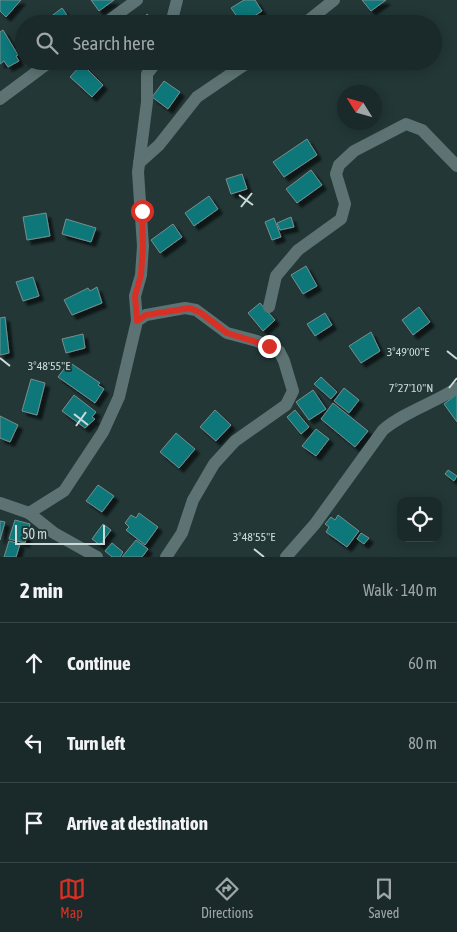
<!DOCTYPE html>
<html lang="en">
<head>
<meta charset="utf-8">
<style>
	:root { --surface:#1a2929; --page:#273535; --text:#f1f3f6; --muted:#9fa6a8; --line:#384546; --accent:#d93025 }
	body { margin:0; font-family:"Asap Condensed",sans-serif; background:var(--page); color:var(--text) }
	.controls { position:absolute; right:15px; bottom:15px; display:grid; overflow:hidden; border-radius:10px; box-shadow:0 2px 12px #0003 }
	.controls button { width:45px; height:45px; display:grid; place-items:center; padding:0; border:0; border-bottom:1px solid var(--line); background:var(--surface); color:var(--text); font:25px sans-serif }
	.compass { position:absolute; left:337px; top:85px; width:45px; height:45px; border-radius:50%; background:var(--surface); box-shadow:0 2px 12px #0003; rotate:307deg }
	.scale { position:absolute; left:15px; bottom:12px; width:90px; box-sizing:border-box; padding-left:5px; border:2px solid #cedada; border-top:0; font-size:14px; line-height:18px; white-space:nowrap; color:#cedada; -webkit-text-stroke:4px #233737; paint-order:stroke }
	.stop { position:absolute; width:15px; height:15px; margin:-11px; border:4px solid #d93025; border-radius:50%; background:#fff }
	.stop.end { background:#d93025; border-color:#fff; box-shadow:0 1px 5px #0008 }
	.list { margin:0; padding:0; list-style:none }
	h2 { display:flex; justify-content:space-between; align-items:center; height:65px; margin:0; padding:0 20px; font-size:21px }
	h2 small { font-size:16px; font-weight:400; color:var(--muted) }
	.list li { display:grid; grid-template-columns:32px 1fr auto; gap:15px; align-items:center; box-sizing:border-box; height:80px; padding:0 20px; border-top:1px solid var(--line) }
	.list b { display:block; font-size:19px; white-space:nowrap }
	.list em { font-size:16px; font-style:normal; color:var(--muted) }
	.icon { flex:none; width:28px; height:28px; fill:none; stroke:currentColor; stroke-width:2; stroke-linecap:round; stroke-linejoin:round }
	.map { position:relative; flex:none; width:457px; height:557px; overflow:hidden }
	.search { position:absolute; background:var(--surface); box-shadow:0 2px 12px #0003; left:15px; right:15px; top:15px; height:55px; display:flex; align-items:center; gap:12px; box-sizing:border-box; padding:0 18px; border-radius:28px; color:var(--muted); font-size:19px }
	.sheet { height:305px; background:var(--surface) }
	nav { display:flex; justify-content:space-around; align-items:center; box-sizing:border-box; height:70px; border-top:1px solid var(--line); background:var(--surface); font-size:14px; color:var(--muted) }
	nav a { display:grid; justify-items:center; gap:2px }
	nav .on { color:var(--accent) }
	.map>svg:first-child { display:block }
	.building { fill:#0d777a; stroke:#778e8e; filter:url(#shadow) }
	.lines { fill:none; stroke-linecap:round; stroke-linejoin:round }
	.minor { stroke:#5d7373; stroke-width:12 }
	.route { stroke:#d93025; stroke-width:6 }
	.ticks { fill:none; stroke:#cedada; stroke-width:2 }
	.ticks-label { font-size:12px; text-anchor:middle; fill:#cedada; stroke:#233737; stroke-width:4; stroke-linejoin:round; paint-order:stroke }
</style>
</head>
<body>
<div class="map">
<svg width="457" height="557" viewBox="0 0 457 557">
	<defs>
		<filter id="shadow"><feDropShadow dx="4.5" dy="4.5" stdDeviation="1" flood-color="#0009"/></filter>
	</defs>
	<rect width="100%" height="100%" fill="#233737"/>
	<!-- building -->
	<g class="building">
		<path d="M 0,0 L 21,0 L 6,17 L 0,11 Z"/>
		<path d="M 91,0 L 114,0 L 99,11 Z"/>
		<path d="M 244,0 L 255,0 L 262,11 L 242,24 L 231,8 Z"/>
		<path d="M 362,0 L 386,0 L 371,11 Z"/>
		<path d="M 62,8 L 73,24 L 41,24 Z"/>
		<path d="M 147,14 L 158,24 L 139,24 Z"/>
		<path d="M 3,30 L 18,55 L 16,56 L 19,61 L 8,67 L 4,61 L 0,64 L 0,32 Z"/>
		<path d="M 82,64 L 103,85 L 92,97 L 70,77 Z"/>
		<path d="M 164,81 L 180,92 L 168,109 L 152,97 Z"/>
		<path d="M 307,139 L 317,155 L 284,177 L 273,162 Z"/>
		<path d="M 311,170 L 322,185 L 297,203 L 286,189 Z"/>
		<path d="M 242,174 L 247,189 L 231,194 L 226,179 Z"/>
		<path d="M 209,196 L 218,209 L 194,226 L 185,213 Z"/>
		<path d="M 46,213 L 50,236 L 27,240 L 23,217 Z"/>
		<path d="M 291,217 L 294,227 L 280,230 L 277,223 Z"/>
		<path d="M 274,218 L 281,237 L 272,240 L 265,222 Z"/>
		<path d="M 66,219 L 96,228 L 91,242 L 62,234 Z"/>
		<path d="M 173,224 L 182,237 L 160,253 L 151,240 Z"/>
		<path d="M 306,266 L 317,286 L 303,294 L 291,275 Z"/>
		<path d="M 33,277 L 39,296 L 23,301 L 16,282 Z"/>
		<path d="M 97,287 L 102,303 L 72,315 L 64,300 L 88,288 L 90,291 Z"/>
		<path d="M 260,303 L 275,320 L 263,331 L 248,313 Z"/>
		<path d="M 419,307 L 430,322 L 413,335 L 402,320 Z"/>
		<path d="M 325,313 L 332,325 L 315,336 L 307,324 Z"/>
		<path d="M 5,317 L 9,353 L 0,355 L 0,318 Z"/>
		<path d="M 371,332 L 380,351 L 361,363 L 349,346 Z"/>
		<path d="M 83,334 L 85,348 L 66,353 L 62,339 Z"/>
		<path d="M 69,362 L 100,383 L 98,385 L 104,389 L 95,403 L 58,377 Z"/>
		<path d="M 321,377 L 337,392 L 331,399 L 314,384 Z"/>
		<path d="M 31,379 L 45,383 L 37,415 L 22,411 Z"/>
		<path d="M 344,388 L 359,400 L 349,413 L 334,401 Z"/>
		<path d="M 313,390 L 326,409 L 309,420 L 296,402 Z"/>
		<path d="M 457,394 L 457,422 L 444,404 Z"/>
		<path d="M 74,395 L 96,412 L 92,417 L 95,419 L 85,428 L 62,411 Z"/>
		<path d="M 333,403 L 368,431 L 355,447 L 321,419 Z"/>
		<path d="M 215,410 L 231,425 L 216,441 L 200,427 Z"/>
		<path d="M 295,410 L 309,427 L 301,434 L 287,417 Z"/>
		<path d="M 0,416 L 18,425 L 10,442 L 0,438 Z"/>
		<path d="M 316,429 L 329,439 L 316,456 L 302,446 Z"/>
		<path d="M 176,433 L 195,449 L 179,468 L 160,452 Z"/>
		<path d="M 448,470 L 457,476 L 454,481 L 445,474 Z"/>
		<path d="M 98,485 L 114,496 L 102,512 L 86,501 Z"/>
		<path d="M 139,513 L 158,527 L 145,545 L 126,530 L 129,527 L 125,523 L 131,515 L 136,518 Z"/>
		<path d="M 338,515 L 359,531 L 347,547 L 326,532 L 329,527 L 325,524 L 331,517 L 335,520 Z"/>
		<path d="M 15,520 L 30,524 L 25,543 L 9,539 Z"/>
		<path d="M 0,521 L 5,522 L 0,540 Z"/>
		<path d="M 103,524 L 111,530 L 100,545 L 92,539 Z"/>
		<path d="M 361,533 L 369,538 L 364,544 L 357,539 Z"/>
		<path d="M 136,540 L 148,549 L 142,557 L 122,557 Z"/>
		<path d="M 9,541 L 20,544 L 16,557 L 4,557 Z"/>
		<path d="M 112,543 L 123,552 L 120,557 L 112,557 L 105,551 Z"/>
	</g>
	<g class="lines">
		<!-- minor -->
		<g class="minor">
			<path d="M 104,24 L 137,0"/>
			<path d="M 174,24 L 173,16 L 177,0"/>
			<path d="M 304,24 L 334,0"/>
			<path d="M 0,99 L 51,61"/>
			<path d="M 139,163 L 159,145 L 197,97 L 250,61"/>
			<path d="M 269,307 L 276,276 L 298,250 L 341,219 L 345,204 L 336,174 L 339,165 L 354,151 L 406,124 L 422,130 L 457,166"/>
			<path d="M 137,321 L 135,296 L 141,275 L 143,246 L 138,172 L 147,102 L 147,74 L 157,61"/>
			<path d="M 0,503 L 29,513 L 64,491 L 103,432 L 119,397 L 137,321 L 146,315 L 185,308 L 196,310 L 227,333 L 257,341 L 279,351 L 284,361 L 293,391 L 286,405 L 235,441 L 214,464 L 193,500 L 182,533 L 166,557"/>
			<path d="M 29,513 L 54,533 L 97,557"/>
			<path d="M 286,557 L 315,524 L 383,430 C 404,412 434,403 457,388"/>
		</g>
	</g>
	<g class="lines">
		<!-- route -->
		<path class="route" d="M 142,211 L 143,246 L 141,275 L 135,296 L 137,321 L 146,315 L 190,308 L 201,313 L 227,333 L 269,346"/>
	</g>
	<!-- ticks -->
	<path class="ticks" d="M 239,195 L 253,205M 241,207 L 252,193M 447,351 L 457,359M 0,358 L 10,366M 449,388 L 457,378M 74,414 L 88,425M 76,426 L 86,412M 254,549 L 264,557"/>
	<g class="ticks-label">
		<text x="408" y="356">3°49'00"E</text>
		<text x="49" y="370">3°48'55"E</text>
		<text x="411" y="392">7°27'10"N</text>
		<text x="254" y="541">3°48'55"E</text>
	</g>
</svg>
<div class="controls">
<button><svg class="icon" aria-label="locate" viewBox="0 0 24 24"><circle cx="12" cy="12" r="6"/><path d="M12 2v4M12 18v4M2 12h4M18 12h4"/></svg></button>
</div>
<svg class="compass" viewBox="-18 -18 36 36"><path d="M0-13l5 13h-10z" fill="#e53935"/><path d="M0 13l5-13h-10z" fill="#9fa6a8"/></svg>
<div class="scale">50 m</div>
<div class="stop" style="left:142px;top:211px"></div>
<div class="stop end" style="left:269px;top:346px"></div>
<div class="search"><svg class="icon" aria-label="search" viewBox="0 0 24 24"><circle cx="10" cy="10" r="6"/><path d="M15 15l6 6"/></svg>Search here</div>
</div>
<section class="sheet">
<h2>2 min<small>Walk · 140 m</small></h2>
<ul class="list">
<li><svg class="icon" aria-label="ahead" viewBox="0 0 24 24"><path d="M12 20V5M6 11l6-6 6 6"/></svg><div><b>Continue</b></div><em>60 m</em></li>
<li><svg class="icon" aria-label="left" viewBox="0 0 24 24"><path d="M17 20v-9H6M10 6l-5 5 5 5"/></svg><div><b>Turn left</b></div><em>80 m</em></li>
<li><svg class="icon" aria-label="arrive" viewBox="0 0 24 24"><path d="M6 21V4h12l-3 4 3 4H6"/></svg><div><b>Arrive at destination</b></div></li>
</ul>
</section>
<nav>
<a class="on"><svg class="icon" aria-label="map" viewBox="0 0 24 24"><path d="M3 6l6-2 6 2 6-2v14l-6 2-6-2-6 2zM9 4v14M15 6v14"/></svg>Map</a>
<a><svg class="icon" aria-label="directions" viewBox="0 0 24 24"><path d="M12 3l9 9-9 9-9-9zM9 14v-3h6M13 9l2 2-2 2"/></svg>Directions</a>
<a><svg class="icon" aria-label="saved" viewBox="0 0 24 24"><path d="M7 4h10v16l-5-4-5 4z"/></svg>Saved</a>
</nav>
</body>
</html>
